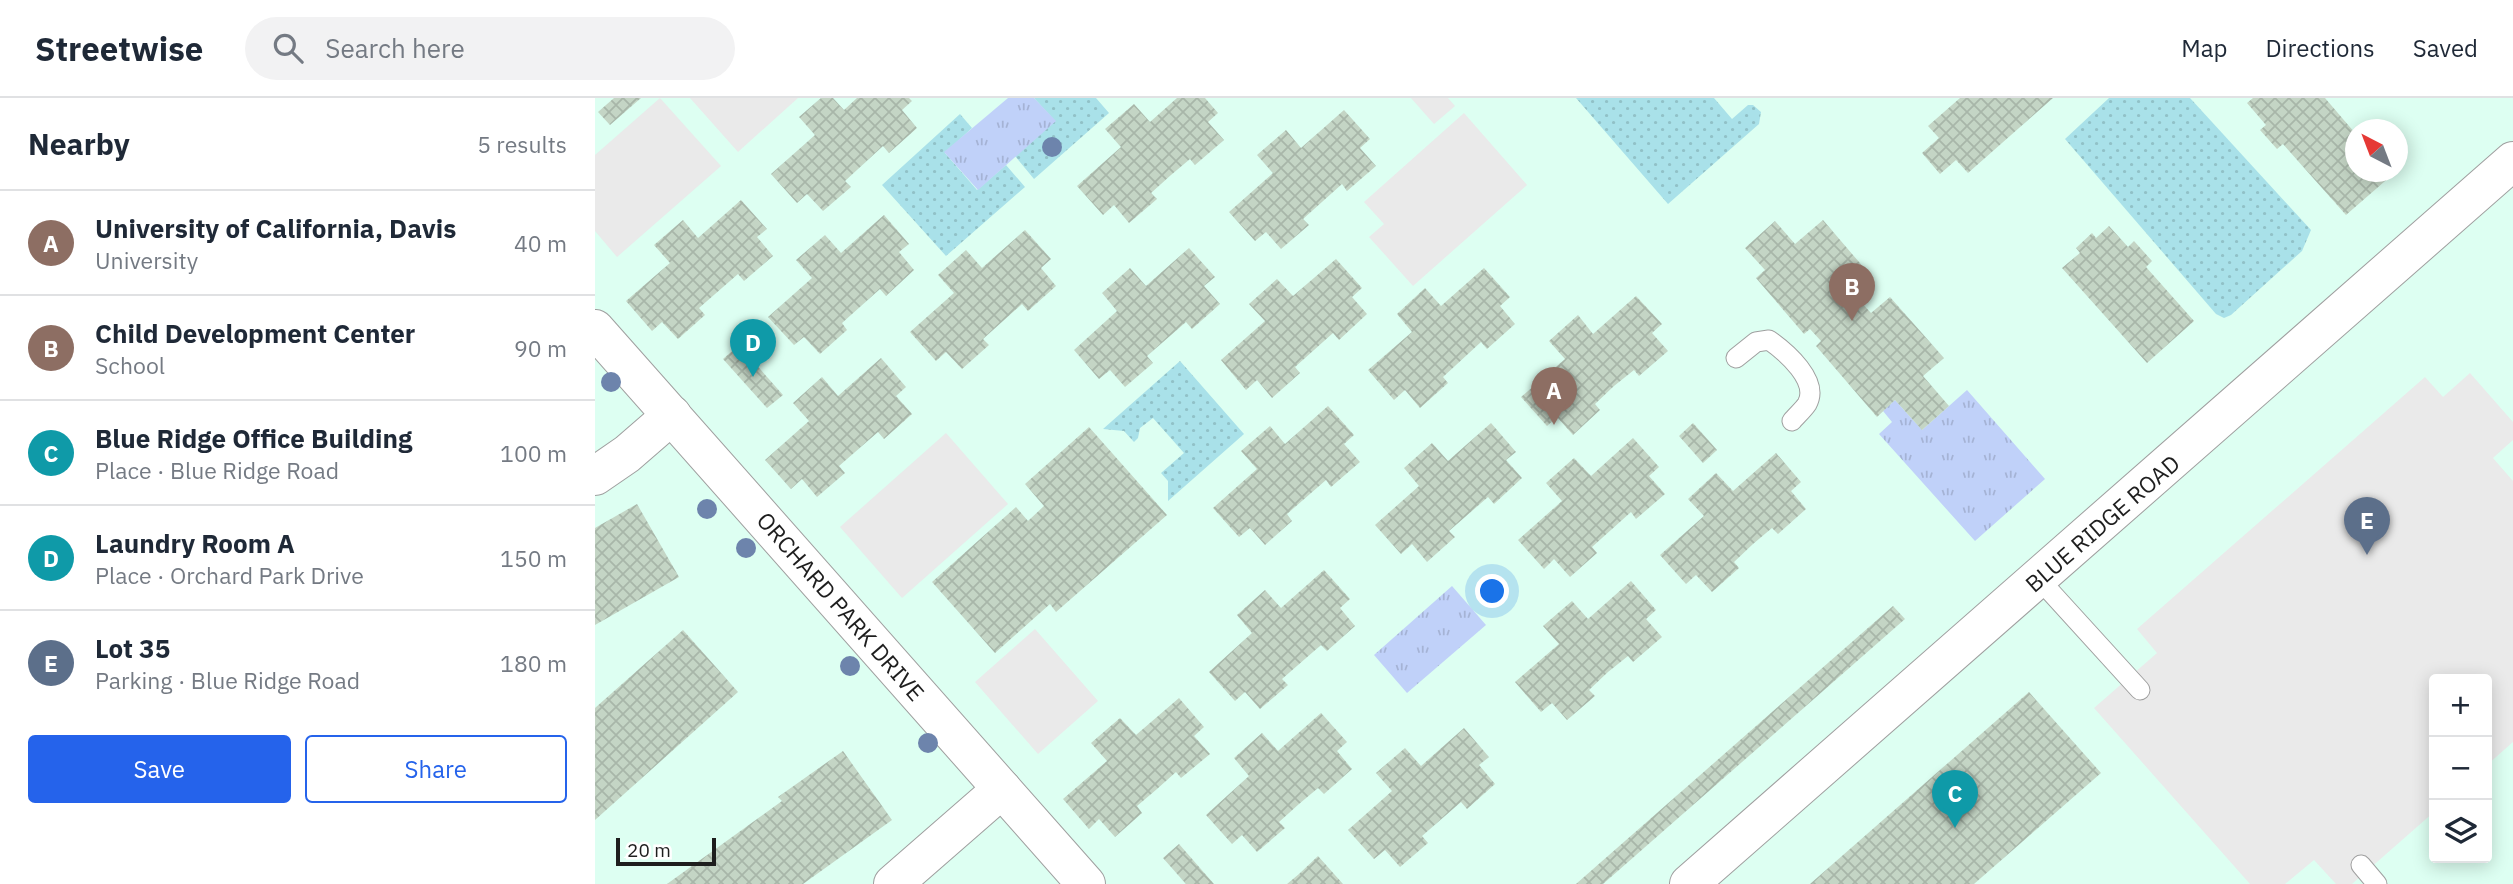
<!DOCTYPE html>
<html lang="en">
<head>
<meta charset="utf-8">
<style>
	:root { --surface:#fff; --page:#f2f2f3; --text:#1f2937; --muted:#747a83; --line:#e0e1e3; --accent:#2563eb }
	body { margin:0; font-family:"IBM Plex Sans",sans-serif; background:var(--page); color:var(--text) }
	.controls { position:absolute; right:21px; bottom:21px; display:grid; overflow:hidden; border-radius:7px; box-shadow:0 4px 18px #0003 }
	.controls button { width:63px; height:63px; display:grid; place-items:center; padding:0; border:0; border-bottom:2px solid var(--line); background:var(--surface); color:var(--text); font:35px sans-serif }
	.compass { position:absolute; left:1750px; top:21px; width:63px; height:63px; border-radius:50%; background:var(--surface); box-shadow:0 4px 18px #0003; rotate:318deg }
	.scale { position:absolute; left:21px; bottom:18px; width:100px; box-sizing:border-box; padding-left:7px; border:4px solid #1e1e1e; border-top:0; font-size:19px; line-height:24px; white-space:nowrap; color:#1e1e1e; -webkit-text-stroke:5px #fff; paint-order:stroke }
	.you { position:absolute; left:898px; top:494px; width:24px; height:24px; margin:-18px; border:5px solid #fff; border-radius:50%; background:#1a73e8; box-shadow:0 0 0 10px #1a73e833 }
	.badge { display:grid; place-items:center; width:46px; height:46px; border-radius:50%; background:var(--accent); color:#fff; font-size:23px; font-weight:700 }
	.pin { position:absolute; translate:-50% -58px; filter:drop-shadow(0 2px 4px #0008) }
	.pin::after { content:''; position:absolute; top:37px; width:24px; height:21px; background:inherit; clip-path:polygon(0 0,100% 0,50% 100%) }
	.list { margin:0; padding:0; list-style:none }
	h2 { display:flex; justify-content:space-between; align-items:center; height:91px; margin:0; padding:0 28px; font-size:30px }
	h2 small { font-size:23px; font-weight:400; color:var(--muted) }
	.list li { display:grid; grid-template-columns:46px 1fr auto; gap:21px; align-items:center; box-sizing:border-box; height:105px; padding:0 28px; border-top:2px solid var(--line) }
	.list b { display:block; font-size:26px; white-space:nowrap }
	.list p { margin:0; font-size:23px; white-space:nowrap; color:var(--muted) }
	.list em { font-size:23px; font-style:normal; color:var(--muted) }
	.actions { display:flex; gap:14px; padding:21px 28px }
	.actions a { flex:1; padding:16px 0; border:2px solid var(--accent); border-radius:7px; text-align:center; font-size:24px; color:var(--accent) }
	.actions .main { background:var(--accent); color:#fff }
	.icon { flex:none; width:38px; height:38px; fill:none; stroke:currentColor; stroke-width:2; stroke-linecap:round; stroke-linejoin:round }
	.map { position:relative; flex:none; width:1918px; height:786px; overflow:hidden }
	header { display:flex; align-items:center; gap:42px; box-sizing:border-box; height:98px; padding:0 35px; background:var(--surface); border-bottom:2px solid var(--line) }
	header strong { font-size:33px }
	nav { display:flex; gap:38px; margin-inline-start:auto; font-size:24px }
	.search { width:490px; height:63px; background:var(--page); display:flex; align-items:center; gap:18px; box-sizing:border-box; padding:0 24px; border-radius:38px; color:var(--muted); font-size:26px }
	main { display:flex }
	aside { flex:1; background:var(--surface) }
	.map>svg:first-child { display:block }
	.education { fill:#ddfff2; fill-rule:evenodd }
	.grass { fill:url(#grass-dots) }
	.park { fill:url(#park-tufts) }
	.parking { fill:#eaeaea }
	.building { fill:url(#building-cross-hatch) }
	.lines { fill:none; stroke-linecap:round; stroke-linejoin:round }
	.service-casing { stroke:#9f9f9f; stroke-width:21 }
	.minor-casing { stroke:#9f9f9f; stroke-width:40 }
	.service { stroke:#fff; stroke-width:19 }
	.minor { stroke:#fff; stroke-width:38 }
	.tree { fill:#6d84ac }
	.labels { text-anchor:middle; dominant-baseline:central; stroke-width:6; stroke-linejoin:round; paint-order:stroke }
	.street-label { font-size:23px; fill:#1e1e1e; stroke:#fff }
</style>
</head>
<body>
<header>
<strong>Streetwise</strong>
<div class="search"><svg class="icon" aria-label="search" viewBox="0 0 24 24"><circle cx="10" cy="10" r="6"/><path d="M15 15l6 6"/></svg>Search here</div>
<nav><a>Map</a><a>Directions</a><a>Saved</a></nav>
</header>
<main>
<aside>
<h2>Nearby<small>5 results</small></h2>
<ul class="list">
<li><span class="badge" style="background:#8d6e63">A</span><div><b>University of California, Davis</b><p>University</p></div><em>40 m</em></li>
<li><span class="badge" style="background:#8d6e63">B</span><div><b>Child Development Center</b><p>School</p></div><em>90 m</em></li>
<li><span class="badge" style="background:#0f9aa8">C</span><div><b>Blue Ridge Office Building</b><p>Place · Blue Ridge Road</p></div><em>100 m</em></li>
<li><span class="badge" style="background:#0f9aa8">D</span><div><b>Laundry Room A</b><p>Place · Orchard Park Drive</p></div><em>150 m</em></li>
<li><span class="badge" style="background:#5c6f8a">E</span><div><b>Lot 35</b><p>Parking · Blue Ridge Road</p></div><em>180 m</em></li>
</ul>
<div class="actions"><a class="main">Save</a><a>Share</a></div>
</aside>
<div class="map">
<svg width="1918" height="786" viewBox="0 0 1918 786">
	<defs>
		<pattern id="grass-dots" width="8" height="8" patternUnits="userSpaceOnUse" patternTransform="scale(1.75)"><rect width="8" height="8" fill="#a9e1e9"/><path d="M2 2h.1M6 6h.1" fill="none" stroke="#91c1c7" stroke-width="1.8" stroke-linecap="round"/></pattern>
		<pattern id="park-tufts" width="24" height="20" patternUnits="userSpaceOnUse" patternTransform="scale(1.75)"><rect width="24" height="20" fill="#c0d1f9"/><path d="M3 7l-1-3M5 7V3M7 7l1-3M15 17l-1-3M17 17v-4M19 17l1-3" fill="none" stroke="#a5b3d5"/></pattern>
		<pattern id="building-cross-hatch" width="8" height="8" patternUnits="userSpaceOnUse" patternTransform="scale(1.75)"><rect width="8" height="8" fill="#c4d5c5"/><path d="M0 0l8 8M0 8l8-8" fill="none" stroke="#a8b6a9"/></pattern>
	</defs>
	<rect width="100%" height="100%" fill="#e4efe7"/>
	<!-- education -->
	<path class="education" d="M 0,0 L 1918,0 L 1918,786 L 0,786 ZM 1760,32 L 1802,32 L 1802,74 L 1760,74 ZM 1839,581 L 1892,581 L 1892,760 L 1839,760 Z"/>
	<!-- grass -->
	<g class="grass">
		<path d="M 439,0 L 501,0 L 514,15 L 439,81 L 420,58 L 460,23 Z"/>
		<path d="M 981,0 L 1119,0 L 1137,21 L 1153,7 L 1158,7 L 1166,14 L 1164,26 L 1073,106 Z"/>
		<path d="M 1514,0 L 1595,0 L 1716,132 L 1707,153 L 1636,217 L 1629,220 L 1621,216 L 1470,41 Z"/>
		<path d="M 365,16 L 377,30 L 350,55 L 382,92 L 411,67 L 430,89 L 351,158 L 287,87 Z"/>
		<path d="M 585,263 L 649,336 L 573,403 L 573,383 L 566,375 L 589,355 L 558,320 L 545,330 L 543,340 L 539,344 L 529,333 L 508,331 Z"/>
	</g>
	<!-- park -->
	<g class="park">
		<path d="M 413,0 L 439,0 L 461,23 L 383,92 L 349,54 Z"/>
		<path d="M 1372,292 L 1450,381 L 1380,443 L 1284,336 L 1297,324 L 1288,313 L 1300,302 L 1327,332 Z"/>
		<path d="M 857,488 L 891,527 L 812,595 L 779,557 Z"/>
	</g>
	<!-- parking -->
	<g class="parking">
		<path d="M 65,0 L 126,68 L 22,159 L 0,133 L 0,57 Z"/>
		<path d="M 95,0 L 203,0 L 143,54 Z"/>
		<path d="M 816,0 L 853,0 L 860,8 L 839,26 Z"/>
		<path d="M 869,15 L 932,87 L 818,188 L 774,139 L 789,126 L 769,104 Z"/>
		<path d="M 1875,275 L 1918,324 L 1918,342 L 1898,360 L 1918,383 L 1918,644 L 1892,667 L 1892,581 L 1839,581 L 1839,714 L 1757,786 L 1741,786 L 1719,762 L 1690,786 L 1655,786 L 1499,610 L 1562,555 L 1542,531 L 1830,279 L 1848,299 Z"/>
		<path d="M 351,335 L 413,406 L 307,500 L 245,429 Z"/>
		<path d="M 440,531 L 503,603 L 443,656 L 380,584 Z"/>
	</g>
	<!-- building -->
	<g class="building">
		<path d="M 19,0 L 46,0 L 15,27 L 3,14 Z"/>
		<path d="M 226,0 L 238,0 L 249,12 L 262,0 L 314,0 L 317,3 L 307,12 L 322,30 L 294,55 L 288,48 L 250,83 L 256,89 L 228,113 L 212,96 L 202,105 L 176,76 L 220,37 L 204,19 Z"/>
		<path d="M 582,0 L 610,0 L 623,15 L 613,24 L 629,42 L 600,67 L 595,61 L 576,77 L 556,95 L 562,101 L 534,125 L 519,107 L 508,117 L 482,88 L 526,49 L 510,31 L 539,6 L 555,24 Z"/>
		<path d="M 1365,0 L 1458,0 L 1373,75 L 1361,62 L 1345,76 L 1327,55 L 1344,40 L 1333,28 Z"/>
		<path d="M 1658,0 L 1730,0 L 1760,35 L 1760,74 L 1794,74 L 1797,77 L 1751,117 L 1688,46 L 1682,51 L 1665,32 L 1671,27 L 1652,5 Z"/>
		<path d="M 749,12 L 775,41 L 765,50 L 781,68 L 752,93 L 747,86 L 708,121 L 714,127 L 686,151 L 671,134 L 660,143 L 634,114 L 678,75 L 662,57 L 691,32 L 706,50 Z"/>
		<path d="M 146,102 L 172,131 L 162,139 L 178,158 L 149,183 L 143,176 L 104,210 L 110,217 L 83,241 L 67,224 L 57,233 L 31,203 L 75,165 L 59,147 L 88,122 L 103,140 Z"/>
		<path d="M 289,117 L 314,146 L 304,154 L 319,172 L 291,198 L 285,191 L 247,225 L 252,232 L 225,256 L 209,239 L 199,247 L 173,219 L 217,180 L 201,162 L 230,137 L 246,155 Z"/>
		<path d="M 1228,122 L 1270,171 L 1251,188 L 1276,215 L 1295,199 L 1349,260 L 1328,278 L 1354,308 L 1327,332 L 1300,302 L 1282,319 L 1221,248 L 1226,243 L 1215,231 L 1209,236 L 1161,180 L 1170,172 L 1150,150 L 1180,123 L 1200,146 Z"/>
		<path d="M 1514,128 L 1533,149 L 1539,143 L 1557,163 L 1551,169 L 1599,223 L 1552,265 L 1467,170 L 1485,155 L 1481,150 L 1497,135 L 1501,140 Z"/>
		<path d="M 430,132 L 456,161 L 446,170 L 461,188 L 433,213 L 427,206 L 388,241 L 394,247 L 367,271 L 351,254 L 341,263 L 315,234 L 359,195 L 343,177 L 371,152 L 387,170 Z"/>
		<path d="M 594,150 L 620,179 L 609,188 L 625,206 L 597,231 L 591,224 L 552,258 L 558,265 L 530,289 L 515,272 L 504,281 L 479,252 L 522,213 L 507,195 L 535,170 L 551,188 Z"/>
		<path d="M 741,161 L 767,190 L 757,199 L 772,216 L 744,242 L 738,235 L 700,269 L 705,275 L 677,300 L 662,282 L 651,292 L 626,262 L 670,223 L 654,206 L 682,181 L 698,198 Z"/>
		<path d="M 889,170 L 915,199 L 905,208 L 920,226 L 892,251 L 886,244 L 848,279 L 853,285 L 825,310 L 810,292 L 799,302 L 773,272 L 817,234 L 802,216 L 830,190 L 846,208 Z"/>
		<path d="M 1041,198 L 1067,226 L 1057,235 L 1073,253 L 1044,278 L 1039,272 L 1019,288 L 1000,306 L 1005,312 L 978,337 L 962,319 L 952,328 L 926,299 L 970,261 L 954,243 L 983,217 L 998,236 Z"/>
		<path d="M 144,247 L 188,297 L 172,310 L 128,261 Z"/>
		<path d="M 286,260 L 311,289 L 301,298 L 317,316 L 289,341 L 283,334 L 244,368 L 250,375 L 222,399 L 207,381 L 196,391 L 170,362 L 214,323 L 198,305 L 227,279 L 243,298 Z"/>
		<path d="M 733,308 L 759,337 L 749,346 L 765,364 L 736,389 L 731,382 L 692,416 L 697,423 L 670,447 L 655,430 L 644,439 L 618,410 L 662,371 L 646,353 L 675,328 L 690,346 Z"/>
		<path d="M 896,325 L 921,354 L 911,362 L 927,380 L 899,406 L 893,399 L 854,433 L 860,439 L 832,464 L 817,446 L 806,456 L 780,427 L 824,388 L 809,370 L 837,345 L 853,363 Z"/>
		<path d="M 1098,325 L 1122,352 L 1108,365 L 1084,338 Z"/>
		<path d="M 494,329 L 572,417 L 461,514 L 455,506 L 400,555 L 337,484 L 421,409 L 433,423 L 449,408 L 430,386 Z"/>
		<path d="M 1038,340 L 1064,369 L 1054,378 L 1070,396 L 1041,421 L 1036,414 L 997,449 L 1002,455 L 975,479 L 959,461 L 949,471 L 923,442 L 967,403 L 951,385 L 979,360 L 996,378 Z"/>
		<path d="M 1181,355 L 1206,384 L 1196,393 L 1211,411 L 1183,436 L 1177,430 L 1158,446 L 1139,464 L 1144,470 L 1117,494 L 1101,477 L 1091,486 L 1065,457 L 1109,418 L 1093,401 L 1121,375 L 1138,393 Z"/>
		<path d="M 42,406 L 84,479 L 0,527 L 0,430 Z"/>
		<path d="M 729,472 L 755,501 L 745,510 L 760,528 L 732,553 L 726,547 L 687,581 L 693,587 L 665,611 L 650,594 L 640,603 L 614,574 L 657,535 L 642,517 L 670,492 L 686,510 Z"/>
		<path d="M 1036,483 L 1061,512 L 1051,521 L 1067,539 L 1038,564 L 1033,558 L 1013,574 L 994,592 L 1000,598 L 972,622 L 957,605 L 946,614 L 920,584 L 964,546 L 948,528 L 977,503 L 993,521 Z"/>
		<path d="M 1298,508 L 1310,521 L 1008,786 L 981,786 Z"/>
		<path d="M 88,532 L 143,594 L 0,722 L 0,610 Z"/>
		<path d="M 1434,594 L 1506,675 L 1379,786 L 1215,786 Z"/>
		<path d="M 584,600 L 609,629 L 599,638 L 615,656 L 586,680 L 581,674 L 562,691 L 542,708 L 547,715 L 520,739 L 504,721 L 494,731 L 468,701 L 512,663 L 496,645 L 525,620 L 541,637 Z"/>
		<path d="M 726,615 L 752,644 L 742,653 L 757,671 L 729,696 L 723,690 L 704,706 L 684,724 L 690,730 L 662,754 L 647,737 L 637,746 L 611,717 L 654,678 L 639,660 L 667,635 L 683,653 Z"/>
		<path d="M 869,630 L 894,659 L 884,667 L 900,686 L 872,711 L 866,704 L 827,738 L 833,745 L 805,769 L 790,752 L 779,761 L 753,732 L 797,693 L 781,675 L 810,650 L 826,668 Z"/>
		<path d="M 248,653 L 297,722 L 208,786 L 72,786 L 187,703 L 183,699 Z"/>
		<path d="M 584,746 L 619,786 L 591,786 L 568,760 Z"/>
		<path d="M 723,758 L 748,786 L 692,786 L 704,776 Z"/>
	</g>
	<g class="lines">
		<!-- service casing -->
		<g class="service-casing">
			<g id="service">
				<path d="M 1141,260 L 1161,244 L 1174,242 C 1191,254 1225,283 1212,306 C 1208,312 1201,318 1197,323"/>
				<path d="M 1443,480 L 1545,592"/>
				<path d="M 1766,767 L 1782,786"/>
			</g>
		</g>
		<!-- minor casing -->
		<g class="minor-casing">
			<g id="minor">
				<path d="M 0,231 L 491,786"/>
				<path d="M 0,378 L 32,356 L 77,317"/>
				<path d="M 298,786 L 407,691"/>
				<path d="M 1094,786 L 1918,63"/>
			</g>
		</g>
		<!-- service -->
		<use href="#service" class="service"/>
		<!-- minor -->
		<use href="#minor" class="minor"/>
	</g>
	<!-- trees -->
	<g class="tree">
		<circle cx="457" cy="49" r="10"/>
		<circle cx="16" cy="284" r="10"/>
		<circle cx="112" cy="411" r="10"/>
		<circle cx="151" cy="450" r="10"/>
		<circle cx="255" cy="568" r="10"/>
		<circle cx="333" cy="645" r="10"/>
	</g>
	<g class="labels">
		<!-- street labels -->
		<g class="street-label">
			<text transform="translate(1507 425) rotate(-41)">BLUE RIDGE ROAD</text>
			<text transform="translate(246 508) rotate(49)">ORCHARD PARK DRIVE</text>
		</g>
	</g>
</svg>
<div class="controls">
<button>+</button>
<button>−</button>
<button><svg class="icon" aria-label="layers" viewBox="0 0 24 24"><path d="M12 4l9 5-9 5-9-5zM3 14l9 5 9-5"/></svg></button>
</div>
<svg class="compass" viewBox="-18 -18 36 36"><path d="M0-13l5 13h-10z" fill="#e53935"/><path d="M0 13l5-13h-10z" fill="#747a83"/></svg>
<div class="scale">20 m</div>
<div class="you"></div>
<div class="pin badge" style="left:959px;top:327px;background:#8d6e63">A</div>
<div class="pin badge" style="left:1257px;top:223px;background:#8d6e63">B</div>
<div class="pin badge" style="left:1360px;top:730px;background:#0f9aa8">C</div>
<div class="pin badge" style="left:158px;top:279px;background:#0f9aa8">D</div>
<div class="pin badge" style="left:1772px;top:457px;background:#5c6f8a">E</div>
</div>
</main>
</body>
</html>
